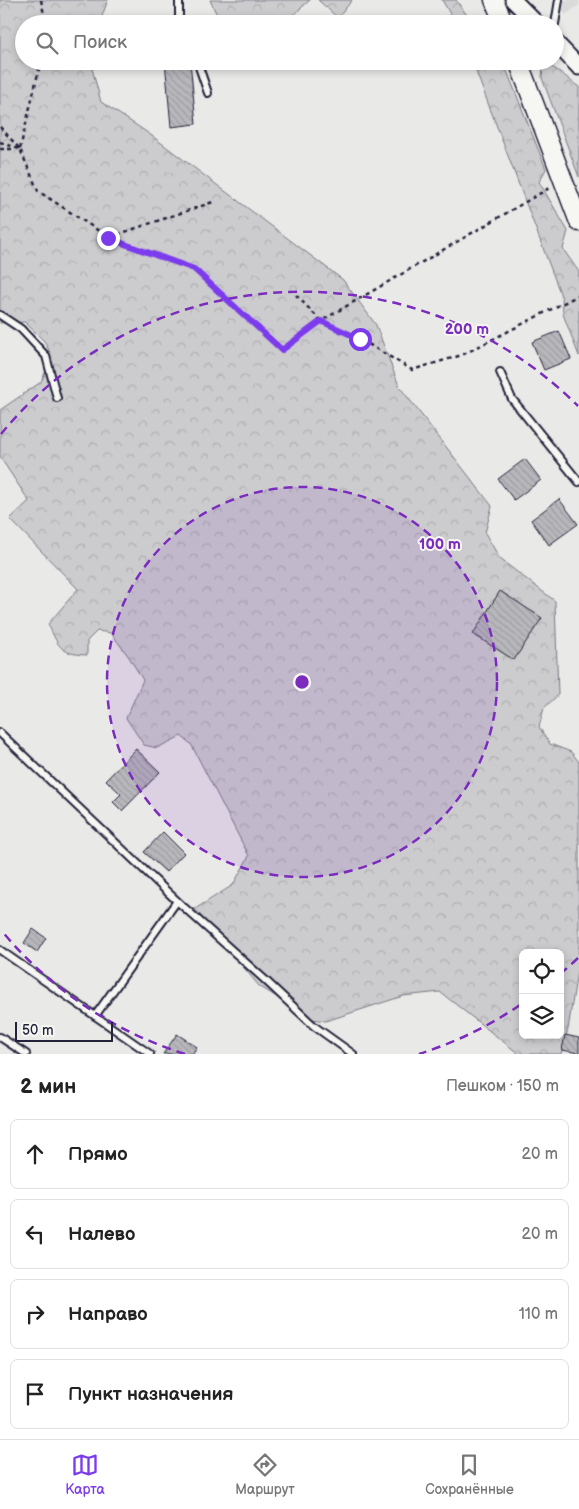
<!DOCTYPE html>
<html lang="ru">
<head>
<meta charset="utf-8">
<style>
	:root { --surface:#fff; --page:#f6f6f6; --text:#222; --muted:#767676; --line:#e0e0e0; --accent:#7c3aed }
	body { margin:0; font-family:"Balsamiq Sans",sans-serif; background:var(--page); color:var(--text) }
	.controls { position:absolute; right:15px; bottom:15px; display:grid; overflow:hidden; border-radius:8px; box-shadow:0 2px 8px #0003 }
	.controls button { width:45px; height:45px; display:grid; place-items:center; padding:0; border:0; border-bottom:1px solid var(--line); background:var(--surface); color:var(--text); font:25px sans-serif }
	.scale { position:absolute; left:15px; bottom:12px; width:98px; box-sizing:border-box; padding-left:5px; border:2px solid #22223b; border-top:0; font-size:14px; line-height:18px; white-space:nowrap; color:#22223b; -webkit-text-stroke:4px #f6f6f2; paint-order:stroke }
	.stop { position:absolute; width:15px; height:15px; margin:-11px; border:4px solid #7c3aed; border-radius:50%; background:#fff }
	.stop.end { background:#7c3aed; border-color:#fff; box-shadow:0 1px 5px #0008 }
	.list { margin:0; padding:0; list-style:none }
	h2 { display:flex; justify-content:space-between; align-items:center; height:65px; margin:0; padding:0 20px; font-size:21px }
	h2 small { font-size:16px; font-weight:400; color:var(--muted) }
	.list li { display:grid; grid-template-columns:32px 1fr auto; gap:15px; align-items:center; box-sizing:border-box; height:70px; margin:0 10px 10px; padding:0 10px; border:1px solid var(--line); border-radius:8px }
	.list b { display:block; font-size:19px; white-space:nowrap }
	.list em { font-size:16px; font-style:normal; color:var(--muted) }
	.icon { flex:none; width:28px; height:28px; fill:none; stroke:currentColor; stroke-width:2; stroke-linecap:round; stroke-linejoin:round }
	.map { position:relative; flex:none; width:579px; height:1054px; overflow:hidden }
	.search { position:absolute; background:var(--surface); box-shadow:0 2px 8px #0003; left:15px; right:15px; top:15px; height:55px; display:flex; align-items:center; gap:12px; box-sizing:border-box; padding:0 18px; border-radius:28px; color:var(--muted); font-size:19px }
	.sheet { height:385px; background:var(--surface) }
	nav { display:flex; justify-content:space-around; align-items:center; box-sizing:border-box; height:70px; border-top:1px solid var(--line); background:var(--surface); font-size:14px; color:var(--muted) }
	nav a { display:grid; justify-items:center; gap:2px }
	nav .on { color:var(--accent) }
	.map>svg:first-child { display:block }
	.built { fill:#dadada }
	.forest { fill:url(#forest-crowns); stroke:#777784; fill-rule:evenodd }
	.building { fill:url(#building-back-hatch); stroke:#22223b }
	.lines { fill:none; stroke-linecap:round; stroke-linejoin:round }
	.service-casing { stroke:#22223b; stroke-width:10 }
	.tertiary-casing { stroke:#22223b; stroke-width:19 }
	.secondary-casing { stroke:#22223b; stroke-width:21 }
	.path { stroke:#22223b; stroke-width:2.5; stroke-dasharray:4 4; stroke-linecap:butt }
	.service { stroke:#f6f6f2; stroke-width:6 }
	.tertiary { stroke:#f6f6f2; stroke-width:15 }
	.secondary { stroke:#f6f6f2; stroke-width:18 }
	.route { stroke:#7c3aed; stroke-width:6 }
	.ring { fill:none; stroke:#7b2cbf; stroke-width:2.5; stroke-dasharray:9 6 }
	.centre { fill:#7b2cbf; stroke:#f6f6f2; stroke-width:2.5 }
	.ring-label { font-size:15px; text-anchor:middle; font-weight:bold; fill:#7b2cbf; stroke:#f6f6f2; stroke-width:4; stroke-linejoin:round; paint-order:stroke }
</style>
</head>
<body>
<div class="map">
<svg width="579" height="1054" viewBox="0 0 579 1054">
	<defs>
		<pattern id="forest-crowns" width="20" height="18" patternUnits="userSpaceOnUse" patternTransform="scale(1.25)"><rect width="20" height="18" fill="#ccccce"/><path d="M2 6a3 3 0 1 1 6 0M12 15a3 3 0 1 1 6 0" fill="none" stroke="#afafb2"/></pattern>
		<pattern id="building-back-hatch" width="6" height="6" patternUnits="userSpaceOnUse" patternTransform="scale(1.25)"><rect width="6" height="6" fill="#b8b8bc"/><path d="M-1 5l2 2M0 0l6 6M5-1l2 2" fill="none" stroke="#9e9ea2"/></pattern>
	</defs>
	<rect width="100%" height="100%" fill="#e9e9e7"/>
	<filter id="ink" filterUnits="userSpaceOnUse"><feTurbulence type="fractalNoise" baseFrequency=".02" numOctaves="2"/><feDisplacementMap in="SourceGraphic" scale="10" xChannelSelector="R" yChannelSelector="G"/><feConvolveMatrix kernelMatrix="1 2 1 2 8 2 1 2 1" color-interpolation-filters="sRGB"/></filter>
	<g filter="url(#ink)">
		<!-- built -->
		<path class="built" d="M 553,0 L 579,0 L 579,5 L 566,15 Z"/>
		<!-- forest -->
		<g class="forest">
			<path d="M 0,0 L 108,0 L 99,24 L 24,24 L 24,61 L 90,61 L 101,102 L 148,133 L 343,280 L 376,325 L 399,386 L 492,506 L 485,533 L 500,559 L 555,601 L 558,695 L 544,708 L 539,727 L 550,744 L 571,752 L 579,762 L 579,959 L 568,1029 L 561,1054 L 519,1054 L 440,992 L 403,996 L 326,1021 L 312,1019 L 259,986 L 195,909 L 233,885 L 249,856 L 191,744 L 181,736 L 157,748 L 144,745 L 126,718 L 143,680 L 129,657 L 111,633 L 97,631 L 87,641 L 87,655 C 59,654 59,646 48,624 L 78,589 L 10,519 L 29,501 L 0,457 L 0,410 L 41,382 L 52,357 L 45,342 L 25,322 L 0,323 ZM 523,953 L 560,953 L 560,1035 L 523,1035 Z"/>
			<path d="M 210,0 L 310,0 L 283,24 L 226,24 L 217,15 Z"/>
			<path d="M 318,0 L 352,0 L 338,18 Z"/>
			<path d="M 442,0 L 456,0 L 466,14 L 487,24 L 456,24 Z"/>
			<path d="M 472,61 L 503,61 L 546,169 L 539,182 L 568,231 L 563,249 L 579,272 L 579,356 L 563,314 L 562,298 Z"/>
			<path d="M 543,65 C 557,66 567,79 579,87 L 579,177 L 542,78 Z"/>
		</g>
		<!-- building -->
		<g class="building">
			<path d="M 165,61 L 190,61 L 196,124 L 171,127 Z"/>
			<path d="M 559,331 L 571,359 L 544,370 L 532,342 Z"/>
			<path d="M 525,459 L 541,480 L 514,500 L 498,479 Z"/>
			<path d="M 559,499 L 578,524 L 549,545 L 531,520 Z"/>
			<path d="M 500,591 L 542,618 L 514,660 L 473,634 Z"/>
			<path d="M 136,749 L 160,772 L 122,811 L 113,802 L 121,794 L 106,780 Z"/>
			<path d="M 163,832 L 184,853 L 166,872 L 144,852 Z"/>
			<path d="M 33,929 L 46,938 L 37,952 L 24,943 Z"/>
			<path d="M 177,1034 L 197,1047 L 192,1054 L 163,1054 Z"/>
			<path d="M 565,1035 L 579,1038 L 579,1053 L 562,1050 Z"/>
		</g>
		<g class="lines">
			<!-- service casing -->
			<g class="service-casing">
				<g id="service">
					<path d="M 179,0 L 179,24"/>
					<path d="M 555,24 L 559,0"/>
					<path d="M 197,61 L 208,93"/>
					<path d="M 0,315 L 21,329 L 46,356 L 57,398"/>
					<path d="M 500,372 L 512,399 L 579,482"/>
					<path d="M 0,733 L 177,901 L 264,979 L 314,1026 L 353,1054"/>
					<path d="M 0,950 L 150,1054"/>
					<path d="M 95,1016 L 177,901"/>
					<path d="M 0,1037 L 26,1054"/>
				</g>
			</g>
			<!-- tertiary casing -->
			<g class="tertiary-casing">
				<g id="tertiary">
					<path d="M 513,0 L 537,24"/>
					<path d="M 555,42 L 579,67"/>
				</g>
			</g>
			<!-- secondary casing -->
			<g class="secondary-casing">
				<g id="secondary">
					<path d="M 494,0 L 504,24"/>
					<path d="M 518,61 L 579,222"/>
				</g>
			</g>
			<!-- path -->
			<g class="path">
				<path d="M 41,0 L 46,24"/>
				<path d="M 0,127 L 20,149 L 38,191 L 108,237 L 194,269 L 283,350 L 321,321 L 360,339 L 412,370 L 462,355 L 579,295"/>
				<path d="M 0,142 L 19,149"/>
				<path d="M 0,149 L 16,149"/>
				<path d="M 20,149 L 41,61"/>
				<path d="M 110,237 L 216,201"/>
				<path d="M 296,295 L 321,321 L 551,187"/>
			</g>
			<!-- service -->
			<use href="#service" class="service"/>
			<!-- tertiary -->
			<use href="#tertiary" class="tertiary"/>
			<!-- secondary -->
			<use href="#secondary" class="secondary"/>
		</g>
	</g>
	<g class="lines" filter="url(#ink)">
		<!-- route -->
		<path class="route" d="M 108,238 L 194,269 L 282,350 L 321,321 L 360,339"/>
	</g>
	<!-- distance rings -->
	<circle cx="302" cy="682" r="195" fill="#7b2cbf" fill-opacity=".12"/>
	<g class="ring">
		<circle cx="302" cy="682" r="195"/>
		<path d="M578 958A390 390 0 0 1 560 974M520 1005A390 390 0 0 1 419 1054M185 1054A390 390 0 0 1 1 930M1 434A390 390 0 0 1 578 406"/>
	</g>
	<circle cx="302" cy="682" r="8" class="centre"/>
	<g class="ring-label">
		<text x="467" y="334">200 m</text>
		<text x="440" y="549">100 m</text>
	</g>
</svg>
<div class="controls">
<button><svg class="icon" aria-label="locate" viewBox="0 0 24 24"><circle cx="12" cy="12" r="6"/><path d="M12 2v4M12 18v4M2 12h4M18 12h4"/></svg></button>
<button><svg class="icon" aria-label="layers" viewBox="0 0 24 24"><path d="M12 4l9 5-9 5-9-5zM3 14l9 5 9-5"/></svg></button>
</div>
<div class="scale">50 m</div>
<div class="stop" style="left:360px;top:339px"></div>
<div class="stop end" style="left:108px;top:238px"></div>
<div class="search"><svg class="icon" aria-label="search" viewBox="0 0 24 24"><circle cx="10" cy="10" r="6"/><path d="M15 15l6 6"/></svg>Поиск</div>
</div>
<section class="sheet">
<h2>2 мин<small>Пешком · 150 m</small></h2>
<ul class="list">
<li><svg class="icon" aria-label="ahead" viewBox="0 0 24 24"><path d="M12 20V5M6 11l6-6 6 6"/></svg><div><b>Прямо</b></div><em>20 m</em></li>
<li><svg class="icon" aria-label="left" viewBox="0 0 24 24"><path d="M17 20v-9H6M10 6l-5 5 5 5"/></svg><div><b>Налево</b></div><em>20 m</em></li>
<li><svg class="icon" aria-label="right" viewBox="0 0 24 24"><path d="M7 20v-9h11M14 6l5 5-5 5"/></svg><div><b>Направо</b></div><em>110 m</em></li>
<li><svg class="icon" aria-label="arrive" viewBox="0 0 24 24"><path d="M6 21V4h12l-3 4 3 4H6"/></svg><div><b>Пункт назначения</b></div></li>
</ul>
</section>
<nav>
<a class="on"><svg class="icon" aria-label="map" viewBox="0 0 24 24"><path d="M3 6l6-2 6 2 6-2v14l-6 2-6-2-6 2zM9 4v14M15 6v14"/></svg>Карта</a>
<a><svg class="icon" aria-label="directions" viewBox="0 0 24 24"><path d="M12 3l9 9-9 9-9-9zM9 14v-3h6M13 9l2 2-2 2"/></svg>Маршрут</a>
<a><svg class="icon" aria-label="saved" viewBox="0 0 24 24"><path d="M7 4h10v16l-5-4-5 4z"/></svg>Сохранённые</a>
</nav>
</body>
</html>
